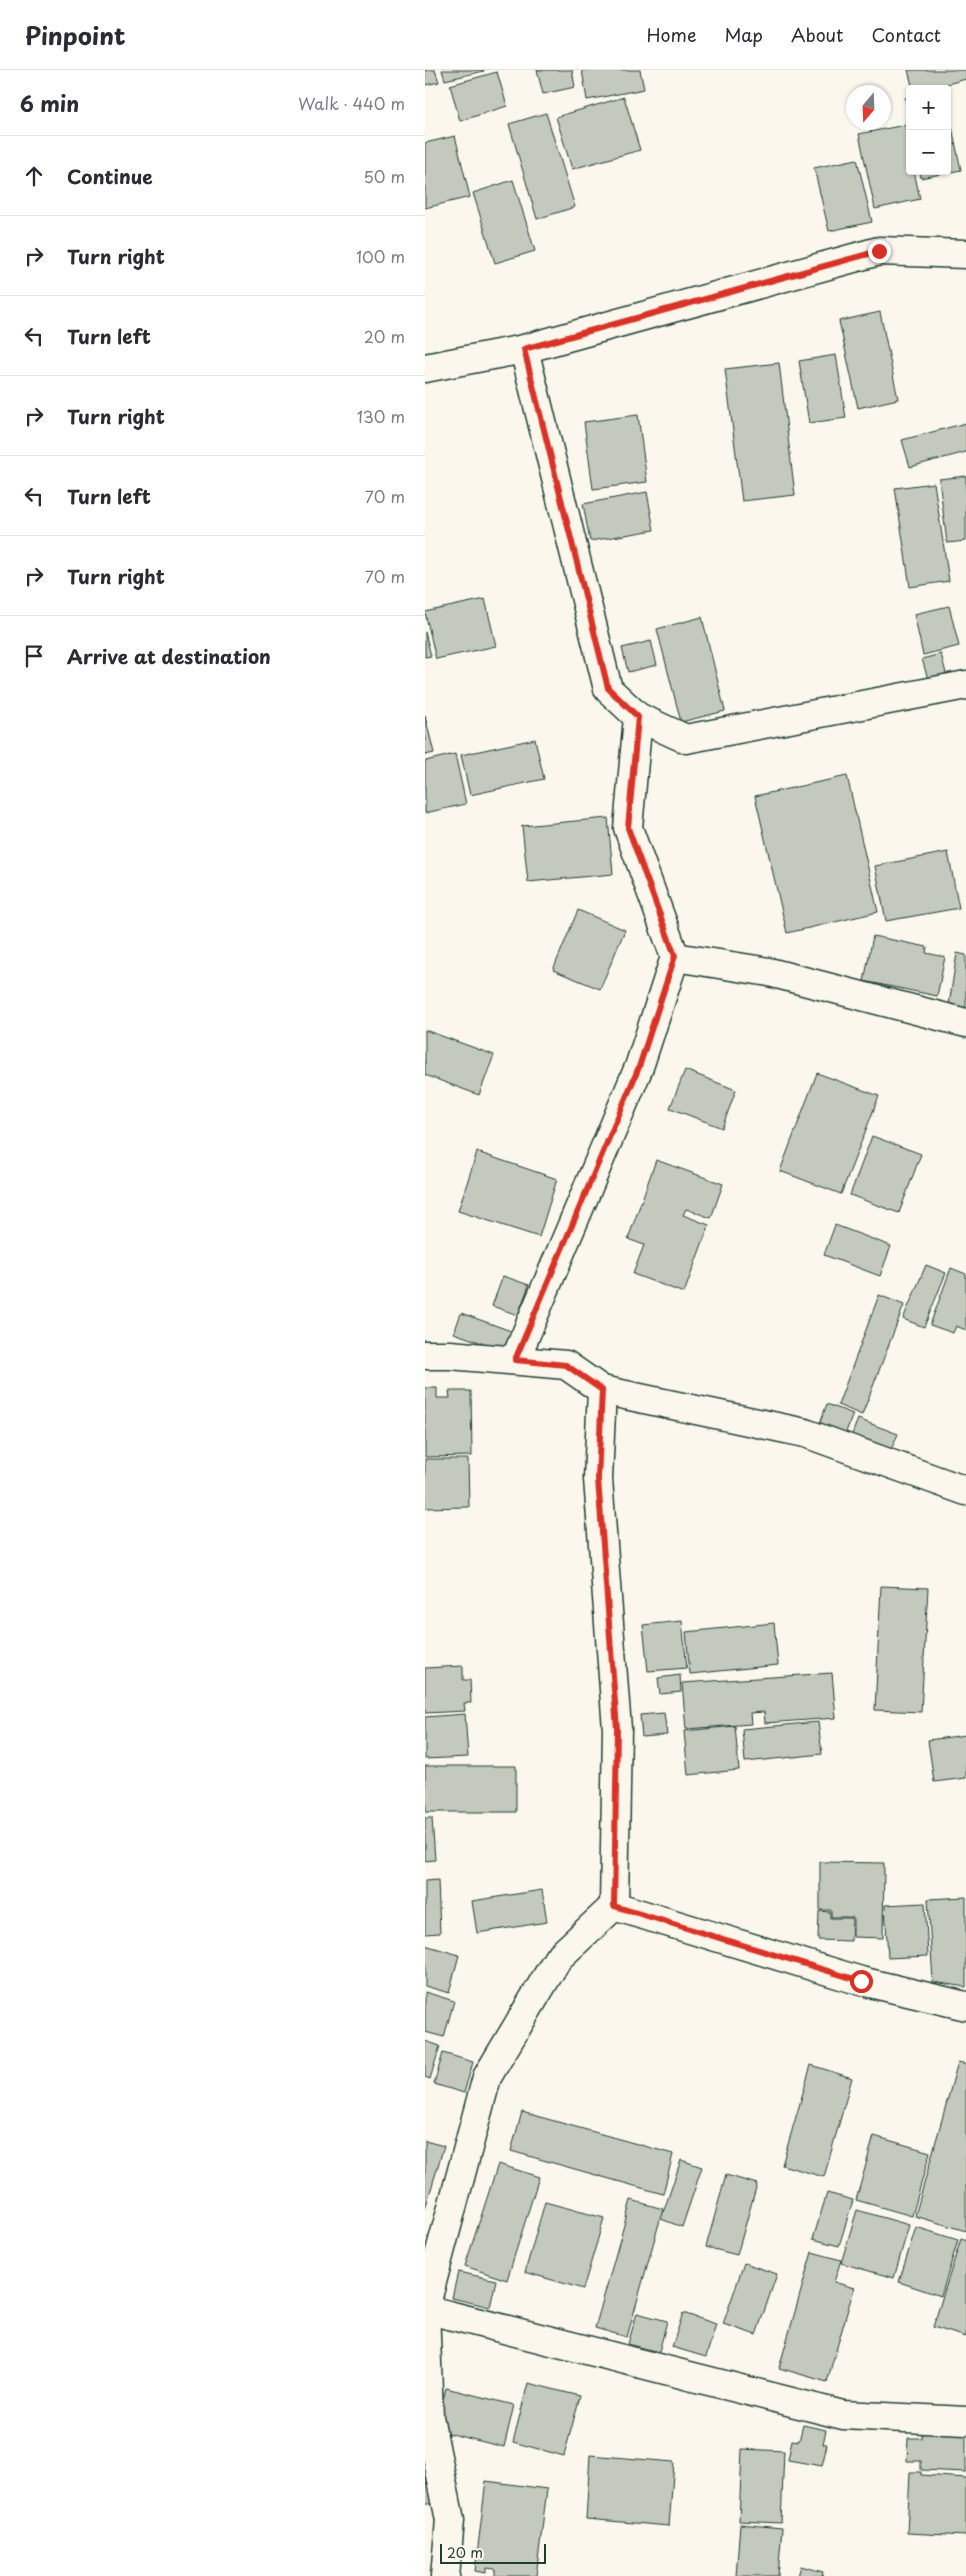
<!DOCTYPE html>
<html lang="en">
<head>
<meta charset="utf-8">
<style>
	:root { --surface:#fff; --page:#f7f7f7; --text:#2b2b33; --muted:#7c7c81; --line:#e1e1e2 }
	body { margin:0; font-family:"Playpen Sans",sans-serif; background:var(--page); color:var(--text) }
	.controls { position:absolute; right:15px; top:15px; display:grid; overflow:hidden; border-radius:5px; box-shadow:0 1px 4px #0004 }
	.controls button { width:45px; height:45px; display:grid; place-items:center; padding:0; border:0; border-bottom:1px solid var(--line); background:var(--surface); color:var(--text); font:25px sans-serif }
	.compass { position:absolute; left:421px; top:15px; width:45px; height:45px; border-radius:50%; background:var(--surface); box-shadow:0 1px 4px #0004; rotate:199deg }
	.scale { position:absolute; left:15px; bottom:12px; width:106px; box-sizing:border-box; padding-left:5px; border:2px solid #1f3d34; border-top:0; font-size:14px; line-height:18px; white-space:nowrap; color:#1f3d34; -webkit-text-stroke:4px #fbf7ec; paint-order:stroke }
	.stop { position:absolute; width:15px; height:15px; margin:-11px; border:4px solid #d93025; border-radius:50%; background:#fff }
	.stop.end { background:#d93025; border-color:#fff; box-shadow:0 1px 5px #0008 }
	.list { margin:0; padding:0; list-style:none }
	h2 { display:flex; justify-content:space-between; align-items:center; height:65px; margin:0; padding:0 20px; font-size:21px }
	h2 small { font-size:16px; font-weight:400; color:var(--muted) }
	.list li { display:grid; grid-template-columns:32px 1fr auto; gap:15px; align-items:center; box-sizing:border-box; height:80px; padding:0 20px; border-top:1px solid var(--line) }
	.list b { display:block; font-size:19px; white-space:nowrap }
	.list em { font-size:16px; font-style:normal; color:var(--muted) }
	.icon { flex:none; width:28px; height:28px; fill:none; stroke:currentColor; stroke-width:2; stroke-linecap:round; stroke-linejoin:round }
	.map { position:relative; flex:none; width:541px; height:2506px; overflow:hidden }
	header { display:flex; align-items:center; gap:30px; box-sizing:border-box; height:70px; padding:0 25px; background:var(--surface); border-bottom:1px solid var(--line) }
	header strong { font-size:24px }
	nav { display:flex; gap:28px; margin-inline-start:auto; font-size:18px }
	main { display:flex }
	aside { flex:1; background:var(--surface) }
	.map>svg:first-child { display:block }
	.building { fill:#c4c9be; stroke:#1f3d34 }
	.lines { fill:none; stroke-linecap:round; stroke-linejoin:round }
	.minor-casing { stroke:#1f3d34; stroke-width:31 }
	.minor { stroke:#fbf7ec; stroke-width:28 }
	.route { stroke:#d93025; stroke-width:6 }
</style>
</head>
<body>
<header>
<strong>Pinpoint</strong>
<nav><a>Home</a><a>Map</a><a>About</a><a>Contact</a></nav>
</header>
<main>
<aside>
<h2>6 min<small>Walk · 440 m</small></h2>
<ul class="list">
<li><svg class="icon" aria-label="ahead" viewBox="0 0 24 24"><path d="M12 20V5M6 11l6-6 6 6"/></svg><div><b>Continue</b></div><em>50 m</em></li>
<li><svg class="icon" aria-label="right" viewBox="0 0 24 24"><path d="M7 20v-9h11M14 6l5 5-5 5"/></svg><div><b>Turn right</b></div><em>100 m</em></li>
<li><svg class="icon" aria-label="left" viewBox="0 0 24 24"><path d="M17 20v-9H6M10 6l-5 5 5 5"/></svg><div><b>Turn left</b></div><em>20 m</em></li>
<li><svg class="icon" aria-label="right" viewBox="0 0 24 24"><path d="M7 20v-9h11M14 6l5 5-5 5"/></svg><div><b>Turn right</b></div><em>130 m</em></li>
<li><svg class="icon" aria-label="left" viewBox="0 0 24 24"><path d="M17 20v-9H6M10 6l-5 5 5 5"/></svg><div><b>Turn left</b></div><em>70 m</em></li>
<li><svg class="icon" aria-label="right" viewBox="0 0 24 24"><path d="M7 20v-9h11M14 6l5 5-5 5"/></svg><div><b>Turn right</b></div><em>70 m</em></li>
<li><svg class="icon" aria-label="arrive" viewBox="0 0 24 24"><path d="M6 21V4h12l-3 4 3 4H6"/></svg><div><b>Arrive at destination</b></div></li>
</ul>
</aside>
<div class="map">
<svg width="541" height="2506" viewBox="0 0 541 2506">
	<rect width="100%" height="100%" fill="#fbf7ec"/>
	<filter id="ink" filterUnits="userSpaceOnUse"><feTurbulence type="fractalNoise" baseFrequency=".02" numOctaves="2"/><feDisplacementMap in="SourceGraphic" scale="10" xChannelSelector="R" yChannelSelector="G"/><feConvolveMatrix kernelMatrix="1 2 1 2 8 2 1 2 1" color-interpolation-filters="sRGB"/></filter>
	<g filter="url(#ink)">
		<!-- building -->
		<g class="building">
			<path d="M 0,0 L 10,0 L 14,12 L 0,15 Z"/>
			<path d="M 17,0 L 59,0 L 59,1 L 20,10 Z"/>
			<path d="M 112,0 L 147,0 L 150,17 L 118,24 Z"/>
			<path d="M 157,0 L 215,0 L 219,19 L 162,30 Z"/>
			<path d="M 483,0 L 541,0 L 541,9 L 503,19 L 488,19 Z"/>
			<path d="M 72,2 L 82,36 L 35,51 L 25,15 Z"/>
			<path d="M 199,27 L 215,80 L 147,99 L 131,47 Z"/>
			<path d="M 485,27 L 485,53 L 480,28 Z"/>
			<path d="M 522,34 L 536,100 L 496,108 L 495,101 L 522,101 Z"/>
			<path d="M 121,43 L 150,137 L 112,149 L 84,54 Z"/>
			<path d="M 480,55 L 485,79 L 485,101 L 489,101 L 495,129 L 450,139 L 434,64 Z"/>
			<path d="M 30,66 L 45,127 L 0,138 L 0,73 Z"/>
			<path d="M 432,89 L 447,152 L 404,161 L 389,98 Z"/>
			<path d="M 88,110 L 110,181 L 70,193 L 48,123 Z"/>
			<path d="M 455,242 L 473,329 L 433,338 L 414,251 Z"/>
			<path d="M 411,285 L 421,348 L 384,353 L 374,291 Z"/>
			<path d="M 354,293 L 370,425 L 317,431 L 300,299 Z"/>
			<path d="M 213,345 L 222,412 L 168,419 L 159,352 Z"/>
			<path d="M 541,353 L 541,382 L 485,397 L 477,370 Z"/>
			<path d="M 541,406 L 541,471 L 522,473 L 514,409 Z"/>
			<path d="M 509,413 L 524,511 L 485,517 L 470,418 Z"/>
			<path d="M 222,422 L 229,460 L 165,471 L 158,434 Z"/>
			<path d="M 60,529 L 71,576 L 11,589 L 0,542 Z"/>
			<path d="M 524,536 L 534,576 L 498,585 L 489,544 Z"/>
			<path d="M 277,547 L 300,641 L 256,652 L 232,559 Z"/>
			<path d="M 0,562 L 6,586 L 0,587 Z"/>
			<path d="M 226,571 L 232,595 L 203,602 L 197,578 Z"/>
			<path d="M 516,584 L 523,611 L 505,616 L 497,589 Z"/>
			<path d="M 0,646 L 9,683 L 0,685 Z"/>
			<path d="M 110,669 L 119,709 L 45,725 L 36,685 Z"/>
			<path d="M 30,684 L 41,734 L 0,743 L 0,691 Z"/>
			<path d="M 422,706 L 453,842 L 362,863 L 330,726 Z"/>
			<path d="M 183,748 L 188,804 L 103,812 L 97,756 Z"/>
			<path d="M 523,782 L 534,838 L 461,851 L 450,796 Z"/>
			<path d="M 153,840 L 200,860 L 175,919 L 128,900 Z"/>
			<path d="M 448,866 L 502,877 L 501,883 L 520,887 L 512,926 L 439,911 Z"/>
			<path d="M 532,883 L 541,885 L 541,938 L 524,935 Z"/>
			<path d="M 0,960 L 69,985 L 54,1025 L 0,1005 Z"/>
			<path d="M 260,1000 L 311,1020 L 297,1058 L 245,1038 Z"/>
			<path d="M 392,1003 L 454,1026 L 416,1124 L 355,1101 Z"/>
			<path d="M 447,1066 L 496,1084 L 474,1143 L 425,1125 Z"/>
			<path d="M 52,1082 L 132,1109 L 114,1167 L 33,1141 Z"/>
			<path d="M 231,1090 L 298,1114 L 286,1148 L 261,1139 L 258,1145 L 284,1155 L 259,1223 L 208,1204 L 219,1175 L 203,1169 Z"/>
			<path d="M 410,1155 L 466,1176 L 455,1206 L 399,1185 Z"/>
			<path d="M 501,1195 L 521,1203 L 499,1257 L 478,1249 Z"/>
			<path d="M 526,1198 L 541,1204 L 541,1260 L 531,1256 L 528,1263 L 505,1255 Z"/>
			<path d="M 78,1206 L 104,1215 L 93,1245 L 67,1236 Z"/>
			<path d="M 454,1225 L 479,1235 L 437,1345 L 413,1335 Z"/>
			<path d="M 36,1243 L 86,1261 L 79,1281 L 29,1263 Z"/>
			<path d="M 0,1318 L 12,1318 L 12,1328 L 25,1328 L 24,1321 L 46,1321 L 47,1386 L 0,1387 Z"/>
			<path d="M 402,1334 L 428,1344 L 419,1367 L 393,1358 Z"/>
			<path d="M 433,1349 L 473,1364 L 463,1387 L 424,1372 Z"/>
			<path d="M 0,1389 L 43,1389 L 44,1437 L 0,1438 Z"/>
			<path d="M 456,1516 L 503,1518 L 496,1642 L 450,1640 Z"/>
			<path d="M 257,1551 L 262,1598 L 223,1601 L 218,1555 Z"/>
			<path d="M 349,1553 L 353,1595 L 265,1604 L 261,1562 Z"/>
			<path d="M 38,1596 L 38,1610 L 45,1610 L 46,1633 L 39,1633 L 40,1641 L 0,1643 L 0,1598 Z"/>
			<path d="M 407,1603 L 411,1648 L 340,1653 L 339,1642 L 325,1643 L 326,1654 L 261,1659 L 257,1613 Z"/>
			<path d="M 255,1605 L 256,1622 L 235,1624 L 233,1608 Z"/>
			<path d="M 239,1643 L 242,1665 L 217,1667 L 215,1645 Z"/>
			<path d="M 40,1644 L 43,1687 L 0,1689 L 0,1647 Z"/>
			<path d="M 393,1652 L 397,1684 L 320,1692 L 317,1659 Z"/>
			<path d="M 310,1656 L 314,1700 L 263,1705 L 259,1661 Z"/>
			<path d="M 541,1665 L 541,1708 L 509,1712 L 503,1670 Z"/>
			<path d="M 0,1696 L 91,1696 L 91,1742 L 1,1742 Z"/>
			<path d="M 0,1748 L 7,1748 L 10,1790 L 0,1791 Z"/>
			<path d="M 395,1792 L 459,1793 L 458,1868 L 428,1867 L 428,1847 L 406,1847 L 406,1840 L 395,1840 Z"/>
			<path d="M 13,1810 L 15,1863 L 0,1864 L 0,1811 Z"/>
			<path d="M 117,1820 L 122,1852 L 52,1863 L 47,1831 Z"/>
			<path d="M 541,1827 L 541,1917 L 508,1912 L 503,1829 Z"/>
			<path d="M 500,1833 L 503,1886 L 463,1888 L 460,1835 Z"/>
			<path d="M 394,1841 L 405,1842 L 405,1848 L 427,1848 L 426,1871 L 393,1870 Z"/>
			<path d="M 0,1875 L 34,1885 L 24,1923 L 0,1916 Z"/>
			<path d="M 0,1922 L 29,1931 L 19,1967 L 0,1962 Z"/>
			<path d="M 0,1971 L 15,1976 L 5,2009 L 0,2007 Z"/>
			<path d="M 18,1983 L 48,1992 L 39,2023 L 9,2014 Z"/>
			<path d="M 533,1992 L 541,1994 L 541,2161 L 490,2146 Z"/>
			<path d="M 386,1995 L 427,2008 L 399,2107 L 357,2095 Z"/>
			<path d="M 97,2042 L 248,2084 L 238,2124 L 86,2081 Z"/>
			<path d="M 449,2066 L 505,2082 L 487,2146 L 431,2130 Z"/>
			<path d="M 0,2071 L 19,2076 L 0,2139 Z"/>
			<path d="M 256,2090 L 277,2097 L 257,2157 L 236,2149 Z"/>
			<path d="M 73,2094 L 114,2107 L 82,2210 L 40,2196 Z"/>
			<path d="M 301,2105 L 332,2114 L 312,2185 L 281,2177 Z"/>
			<path d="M 402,2123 L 428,2130 L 414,2176 L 388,2169 Z"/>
			<path d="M 206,2130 L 238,2139 L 202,2267 L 170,2258 Z"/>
			<path d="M 120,2132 L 179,2148 L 158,2219 L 100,2202 Z"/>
			<path d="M 432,2140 L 484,2155 L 469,2208 L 416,2193 Z"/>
			<path d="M 491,2157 L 533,2170 L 516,2226 L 474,2212 Z"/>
			<path d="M 536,2169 L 541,2171 L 541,2267 L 508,2257 Z"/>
			<path d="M 387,2182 L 416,2190 L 409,2212 L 429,2218 L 402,2312 L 354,2298 Z"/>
			<path d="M 319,2193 L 352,2204 L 331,2265 L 298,2254 Z"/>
			<path d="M 33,2202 L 71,2210 L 65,2237 L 27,2228 Z"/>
			<path d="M 212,2243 L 242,2251 L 234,2282 L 203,2274 Z"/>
			<path d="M 258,2243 L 291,2254 L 281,2287 L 247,2277 Z"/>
			<path d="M 103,2313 L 155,2326 L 139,2386 L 88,2372 Z"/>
			<path d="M 21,2318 L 89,2335 L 79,2377 L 10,2360 Z"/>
			<path d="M 378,2355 L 401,2360 L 398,2374 L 402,2374 L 397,2396 L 363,2390 L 367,2370 L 374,2371 Z"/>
			<path d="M 497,2358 L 541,2360 L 541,2402 L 496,2400 L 496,2391 L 482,2391 L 483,2368 L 497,2368 Z"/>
			<path d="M 317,2379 L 359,2381 L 356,2453 L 314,2451 Z"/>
			<path d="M 0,2384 L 9,2434 L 0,2434 Z"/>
			<path d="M 165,2385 L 249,2392 L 244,2456 L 161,2449 Z"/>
			<path d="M 485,2402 L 496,2402 L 496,2405 L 541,2408 L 541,2466 L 482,2463 Z"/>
			<path d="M 61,2411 L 122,2419 L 111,2506 L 70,2506 L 70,2499 L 61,2498 L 61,2503 L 50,2501 Z"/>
			<path d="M 315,2454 L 357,2458 L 353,2506 L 311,2506 Z"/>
			<path d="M 376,2496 L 398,2502 L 397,2506 L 373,2506 Z"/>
		</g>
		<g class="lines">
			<!-- minor casing -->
			<g class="minor-casing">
				<g id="minor">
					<path d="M 99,279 L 183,619 L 213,647 L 261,669 L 541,615"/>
					<path d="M 0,298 L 99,279 L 454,181 L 541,184"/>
					<path d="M 250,887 L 344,902 L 541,953"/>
					<path d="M 0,1285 L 25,1285 L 141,1295 L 177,1320 L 380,1363 L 541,1421"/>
					<path d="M 90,1290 L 214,997 L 250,887 L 203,758 L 213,647"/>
					<path d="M 177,1320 L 173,1409 L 192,1659 L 189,1836"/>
					<path d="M 0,2238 L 62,2007 L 133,1888 L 189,1836 L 436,1911 L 541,1936"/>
					<path d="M 20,2506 L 25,2450 L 4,2347 L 0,2239 L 418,2345 L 541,2351"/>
				</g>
			</g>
			<!-- minor -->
			<use href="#minor" class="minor"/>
		</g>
	</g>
	<g class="lines" filter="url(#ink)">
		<!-- route -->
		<path class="route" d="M 436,1911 L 189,1836 L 192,1659 L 173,1409 L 177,1320 L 141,1295 L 90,1290 L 214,997 L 250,886 L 203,758 L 213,647 L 183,618 L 99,279 L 454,181"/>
	</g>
</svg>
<div class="controls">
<button>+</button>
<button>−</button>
</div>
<svg class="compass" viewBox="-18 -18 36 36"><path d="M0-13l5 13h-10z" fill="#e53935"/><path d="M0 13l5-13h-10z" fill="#7c7c81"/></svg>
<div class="scale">20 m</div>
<div class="stop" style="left:436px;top:1911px"></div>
<div class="stop end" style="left:454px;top:181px"></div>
</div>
</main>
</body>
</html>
